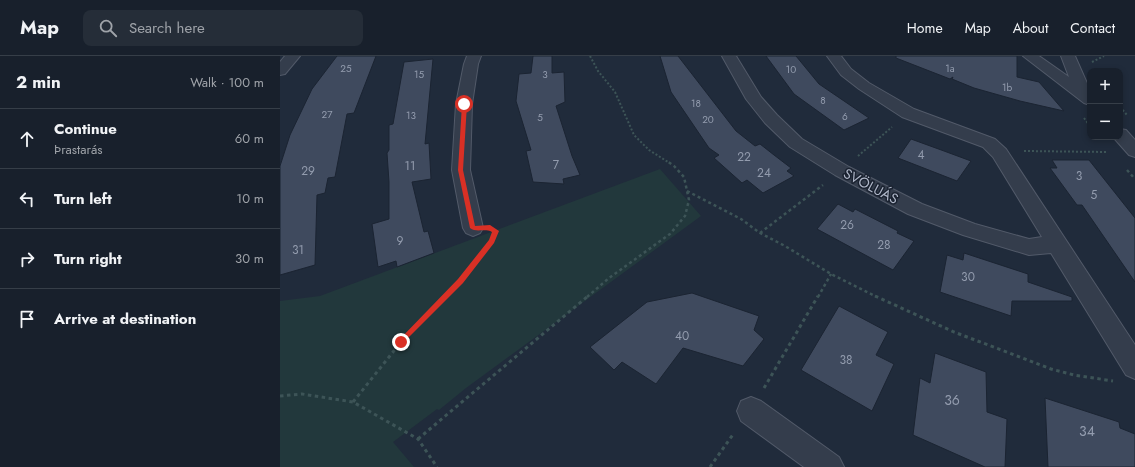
<!DOCTYPE html>
<html lang="en">
<head>
<meta charset="utf-8">
<style>
	:root { --surface:#18202c; --page:#252d38; --text:#f1f3f6; --muted:#9fa3a9; --line:#363e48 }
	body { margin:0; font-family:Jost,sans-serif; background:var(--page); color:var(--text) }
	.controls { position:absolute; right:12px; top:12px; display:grid; overflow:hidden; border-radius:8px; box-shadow:0 2px 6px #0003 }
	.controls button { width:36px; height:36px; display:grid; place-items:center; padding:0; border:0; border-bottom:1px solid var(--line); background:var(--surface); color:var(--text); font:20px sans-serif }
	.stop { position:absolute; width:12px; height:12px; margin:-9px; border:3px solid #d93025; border-radius:50%; background:#fff }
	.stop.end { background:#d93025; border-color:#fff; box-shadow:0 1px 4px #0008 }
	.list { margin:0; padding:0; list-style:none }
	h2 { display:flex; justify-content:space-between; align-items:center; height:52px; margin:0; padding:0 16px; font-size:17px }
	h2 small { font-size:13px; font-weight:400; color:var(--muted) }
	.list li { display:grid; grid-template-columns:26px 1fr auto; gap:12px; align-items:center; box-sizing:border-box; height:60px; padding:0 16px; border-top:1px solid var(--line) }
	.list b { display:block; font-size:15px; white-space:nowrap }
	.list p { margin:0; font-size:13px; white-space:nowrap; color:var(--muted) }
	.list em { font-size:13px; font-style:normal; color:var(--muted) }
	.icon { flex:none; width:22px; height:22px; fill:none; stroke:currentColor; stroke-width:2; stroke-linecap:round; stroke-linejoin:round }
	.map { position:relative; flex:none; width:855px; height:411px; overflow:hidden }
	header { display:flex; align-items:center; gap:24px; box-sizing:border-box; height:56px; padding:0 20px; background:var(--surface); border-bottom:1px solid var(--line) }
	header strong { font-size:19px }
	nav { display:flex; gap:22px; margin-inline-start:auto; font-size:14px }
	.search { width:280px; height:36px; background:var(--page); display:flex; align-items:center; gap:10px; box-sizing:border-box; padding:0 14px; border-radius:8px; color:var(--muted); font-size:15px }
	main { display:flex }
	aside { flex:1; background:var(--surface) }
	.map>svg:first-child { display:block }
	.green { fill:#22383c }
	.building { fill:#3f4a5e; stroke:#1b2432 }
	.lines { fill:none; stroke-linecap:round; stroke-linejoin:round }
	.minor-casing { stroke:#525a69; stroke-width:2 }
	.path-far2 { stroke:#3d5457; stroke-width:2; stroke-dasharray:2 2; stroke-linecap:butt }
	.path-far1 { stroke:#3d5457; stroke-width:2.5; stroke-dasharray:3 3; stroke-linecap:butt }
	.path { stroke:#3d5457; stroke-width:3; stroke-dasharray:3.5 3.5; stroke-linecap:butt }
	.minor { fill:#343d4c; fill-rule:evenodd }
	.route { fill:#d93025 }
	.labels { text-anchor:middle; dominant-baseline:central; stroke-width:3; stroke-linejoin:round; paint-order:stroke }
	.far-number-label { font-size:10px; fill:#939cae }
	.number-label { font-size:12px; fill:#939cae }
	.street-label { font-size:14px; fill:#afb7c8; stroke:#1a2230 }
	.near-number-label { font-size:14px; fill:#939cae }
</style>
</head>
<body>
<header>
<strong>Map</strong>
<div class="search"><svg class="icon" aria-label="search" viewBox="0 0 24 24"><circle cx="10" cy="10" r="6"/><path d="M15 15l6 6"/></svg>Search here</div>
<nav><a>Home</a><a>Map</a><a>About</a><a>Contact</a></nav>
</header>
<main>
<aside>
<h2>2 min<small>Walk · 100 m</small></h2>
<ul class="list">
<li><svg class="icon" aria-label="ahead" viewBox="0 0 24 24"><path d="M12 20V5M6 11l6-6 6 6"/></svg><div><b>Continue</b><p>Þrastarás</p></div><em>60 m</em></li>
<li><svg class="icon" aria-label="left" viewBox="0 0 24 24"><path d="M17 20v-9H6M10 6l-5 5 5 5"/></svg><div><b>Turn left</b></div><em>10 m</em></li>
<li><svg class="icon" aria-label="right" viewBox="0 0 24 24"><path d="M7 20v-9h11M14 6l5 5-5 5"/></svg><div><b>Turn right</b></div><em>30 m</em></li>
<li><svg class="icon" aria-label="arrive" viewBox="0 0 24 24"><path d="M6 21V4h12l-3 4 3 4H6"/></svg><div><b>Arrive at destination</b></div></li>
</ul>
</aside>
<div class="map">
<svg width="855" height="411" viewBox="0 0 855 411">
	<rect width="100%" height="100%" fill="#202b3b"/>
	<!-- green -->
	<path class="green" d="M 380,113 L 421,160 L 186,332 L 159,354 L 157,353 L 113,386 L 134,411 L 0,411 L 0,245 L 40,240 Z"/>
	<!-- building -->
	<g class="building">
		<path d="M 57,0 L 96,0 L 74,57 L 67,58 L 55,121 L 48,122 L 45,137 L 37,139 L 35,209 L 0,219 L 0,110 L 10,79 L 32,33 Z"/>
		<path d="M 253,0 L 272,0 L 272,17 L 284,16 L 285,46 L 276,50 L 292,100 L 300,119 L 283,123 L 284,128 L 253,126 L 246,95 L 251,94 L 236,45 L 239,18 L 251,17 Z"/>
		<path d="M 380,0 L 398,0 L 456,75 L 475,90 L 480,88 L 494,99 L 511,112 L 507,115 L 514,120 L 483,137 L 467,124 L 462,127 L 434,102 L 439,99 L 429,92 L 391,36 Z"/>
		<path d="M 486,0 L 516,0 L 539,28 L 589,62 L 564,74 L 514,38 Z"/>
		<path d="M 616,0 L 737,0 L 737,21 L 759,26 L 784,55 L 740,45 L 694,32 L 672,23 L 673,21 L 670,23 L 616,2 Z"/>
		<path d="M 153,3 L 145,88 L 149,87 L 151,123 L 132,126 L 144,176 L 148,175 L 154,197 L 117,211 L 116,205 L 98,211 L 92,168 L 109,163 L 109,126 L 107,97 L 109,94 L 109,69 L 113,68 L 124,6 Z"/>
		<path d="M 631,83 L 664,95 L 691,105 L 677,125 L 618,102 Z"/>
		<path d="M 772,104 L 809,104 L 855,162 L 855,226 L 802,149 L 797,149 L 770,112 L 777,112 Z"/>
		<path d="M 558,148 L 573,156 L 575,153 L 618,175 L 617,177 L 634,185 L 613,214 L 537,173 Z"/>
		<path d="M 684,197 L 748,218 L 748,226 L 792,241 L 792,245 L 732,245 L 731,260 L 660,236 L 667,199 L 683,204 Z"/>
		<path d="M 412,237 L 479,260 L 474,274 L 484,283 L 463,310 L 403,292 L 376,328 L 342,306 L 334,314 L 310,291 L 367,246 Z"/>
		<path d="M 559,250 L 608,276 L 596,299 L 614,308 L 592,355 L 521,314 Z"/>
		<path d="M 655,297 L 706,316 L 707,356 L 727,363 L 725,411 L 705,411 L 633,379 L 640,322 L 650,327 Z"/>
		<path d="M 765,342 L 839,366 L 840,372 L 855,378 L 855,411 L 768,411 Z"/>
	</g>
	<g class="lines">
		<!-- minor casing -->
		<g class="minor-casing">
			<g id="minor">
				<path d="M 5,0 L 20,0 L 5,18 L 0,19 L 0,6 Z"/>
				<path d="M 187,0 L 201,0 L 198,8 L 192,48 L 190,114 L 203,172 L 200,177 L 193,180 L 186,177 L 183,172 L 172,114 L 176,48 L 184,8 Z"/>
				<path d="M 442,0 L 456,0 L 481,41 L 497,59 L 522,83 L 569,111 L 642,148 L 695,168 L 749,183 L 762,181 L 713,101 L 703,91 L 622,61 L 579,33 L 561,19 L 547,0 L 561,0 L 571,13 L 589,27 L 634,53 L 715,83 L 726,93 L 855,289 L 855,323 L 846,319 L 771,197 L 749,199 L 683,179 L 628,158 L 555,119 L 510,91 L 485,67 L 466,43 Z"/>
				<path d="M 743,0 L 759,0 L 789,21 L 781,0 L 795,0 L 810,34 L 810,49 L 804,47 Z"/>
				<path d="M 840,73 L 846,74 L 855,84 L 855,101 L 849,99 L 833,81 L 840,81 Z"/>
				<path d="M 471,341 L 481,345 L 559,401 L 564,411 L 524,411 L 461,365 L 457,355 L 461,345 Z"/>
			</g>
		</g>
		<!-- path-far2 -->
		<g class="path-far2">
			<path d="M 310,0 L 318,15 L 335,36 L 354,79 L 369,94 L 388,106"/>
			<path d="M 812,6 L 824,0"/>
			<path d="M 840,51 L 847,59"/>
			<path d="M 804,62 L 810,70"/>
			<path d="M 744,95 L 827,96"/>
			<path d="M 578,100 L 612,71"/>
		</g>
		<!-- path-far1 -->
		<g class="path-far1">
			<path d="M 847,114 L 855,123"/>
			<path d="M 407,135 L 461,163 L 480,177 L 505,190 L 551,218 L 597,241"/>
			<path d="M 480,177 L 543,129"/>
			<path d="M 165,241 L 180,225 L 209,189"/>
			<path d="M 307,241 L 329,222 L 390,178 L 405,160 L 409,144 L 404,121 L 394,110 L 387,105"/>
			<path d="M 538,241 L 551,218"/>
		</g>
		<!-- path -->
		<g class="path">
			<path d="M 595,240 L 674,276 L 771,313 L 794,319 L 833,325"/>
			<path d="M 484,332 L 538,240"/>
			<path d="M 0,340 L 22,338 L 73,346 L 138,383 L 157,411"/>
			<path d="M 73,346 L 121,286 L 166,240"/>
			<path d="M 138,383 L 308,240"/>
			<path d="M 430,411 L 454,377"/>
		</g>
		<!-- minor -->
		<use href="#minor" class="minor"/>
	</g>
	<!-- route -->
	<path class="route" d="M 184,46 L 187,48 L 183,114 L 195,170 L 210,169 L 219,175 L 214,187 L 183,227 L 121,289 L 119,288 L 119,284 L 178,223 L 209,184 L 212,176 C 205,172 196,177 190,172 L 178,114 L 182,48 Z"/>
	<g class="labels">
		<!-- far-number labels -->
		<g class="far-number-label">
			<text x="66" y="12">25</text>
			<text x="670" y="12">1a</text>
			<text x="511" y="13">10</text>
			<text x="139" y="18">15</text>
			<text x="265" y="18">3</text>
			<text x="727" y="31">1b</text>
			<text x="543" y="44">8</text>
			<text x="416" y="47">18</text>
			<text x="47" y="58">27</text>
			<text x="131" y="59">13</text>
			<text x="565" y="60">6</text>
			<text x="260" y="61">5</text>
			<text x="428" y="63">20</text>
		</g>
		<!-- number labels -->
		<g class="number-label">
			<text x="641" y="99">4</text>
			<text x="464" y="101">22</text>
			<text x="276" y="109">7</text>
			<text x="130" y="110">11</text>
			<text x="28" y="115">29</text>
			<text x="484" y="117">24</text>
			<text x="799" y="120">3</text>
			<text x="814" y="139">5</text>
			<text x="567" y="169">26</text>
			<text x="120" y="185">9</text>
			<text x="604" y="189">28</text>
			<text x="18" y="194">31</text>
			<text x="688" y="221">30</text>
			<text x="402" y="280">40</text>
			<text x="566" y="304">38</text>
		</g>
		<!-- street labels -->
		<g class="street-label">
			<text transform="translate(591 130) rotate(28)">SVÖLUÁS</text>
		</g>
		<!-- near-number labels -->
		<g class="near-number-label">
			<text x="672" y="344">36</text>
			<text x="807" y="375">34</text>
		</g>
	</g>
</svg>
<div class="controls">
<button>+</button>
<button>−</button>
</div>
<div class="stop" style="left:184px;top:48px"></div>
<div class="stop end" style="left:121px;top:286px"></div>
</div>
</main>
</body>
</html>
